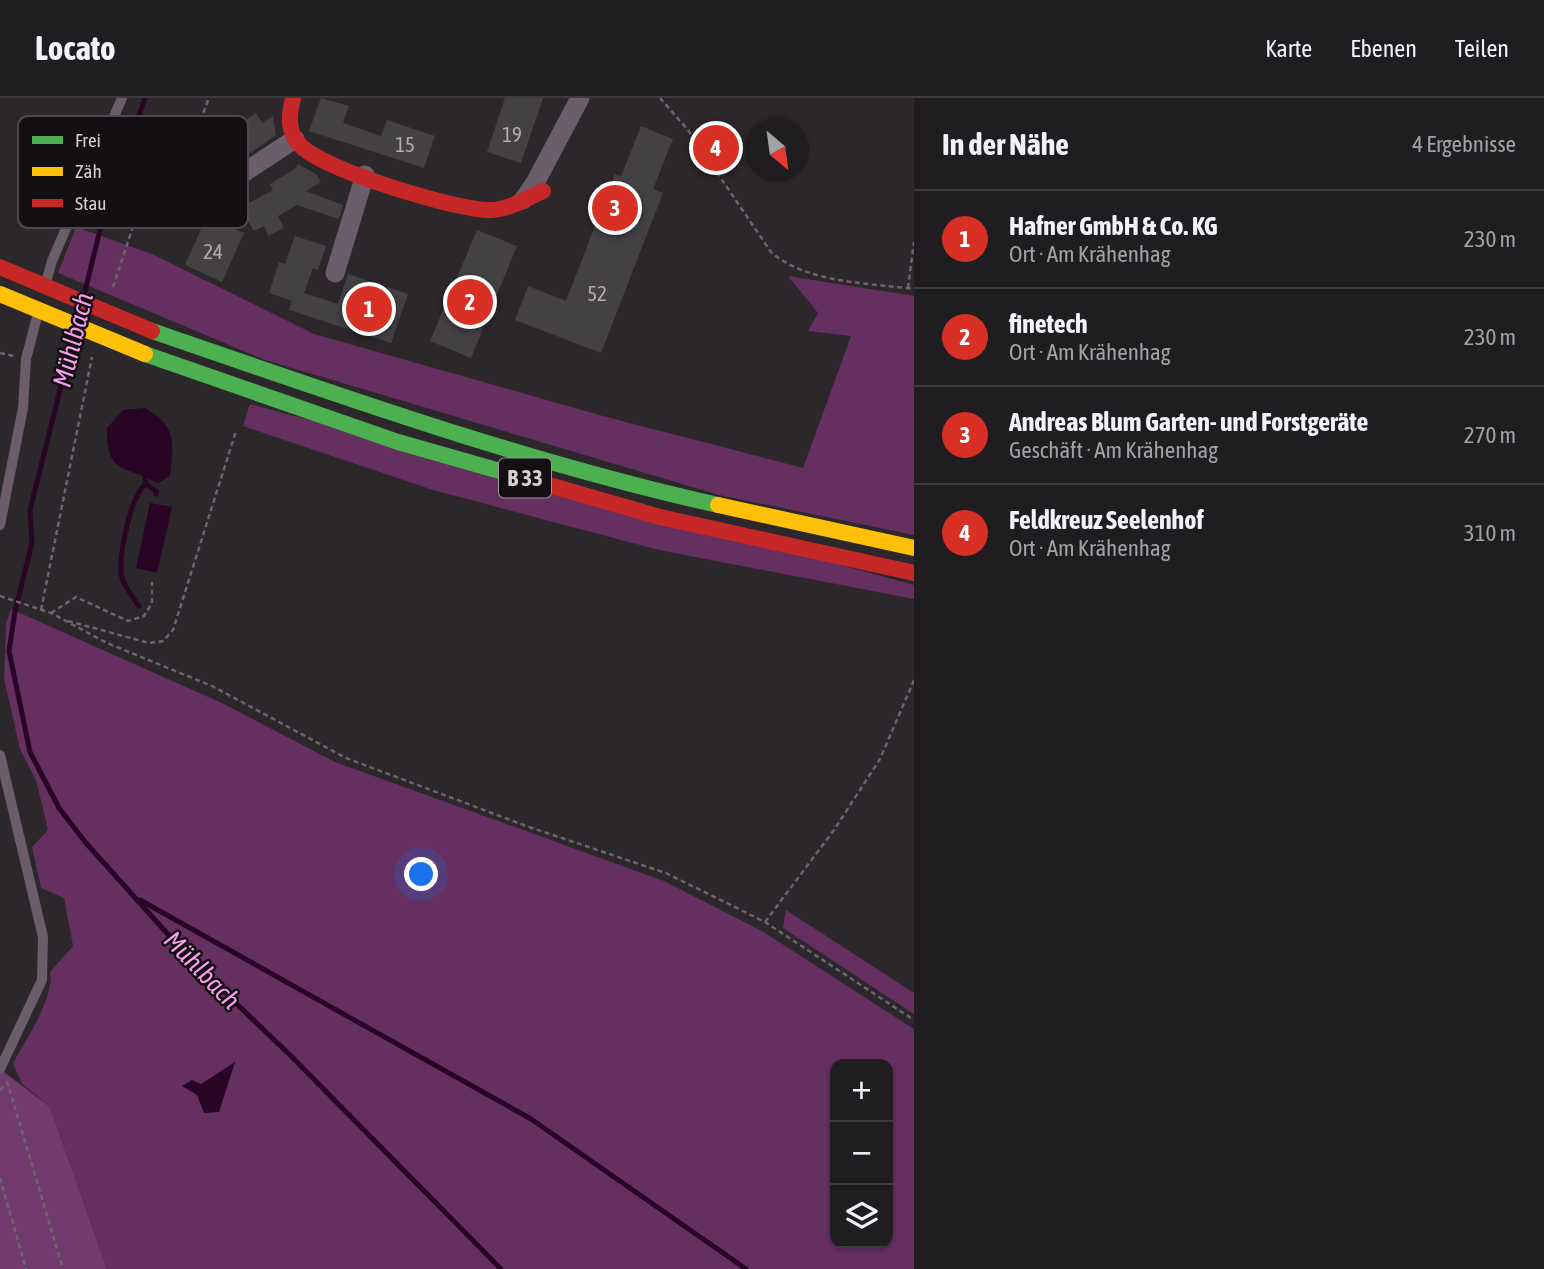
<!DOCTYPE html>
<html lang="de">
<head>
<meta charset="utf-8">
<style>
	:root { --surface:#201d20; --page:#282629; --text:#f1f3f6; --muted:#a2a2a5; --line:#3d3b3e; --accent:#d93025 }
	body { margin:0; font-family:"Asap Condensed",sans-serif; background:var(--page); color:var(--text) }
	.controls { position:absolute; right:21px; bottom:21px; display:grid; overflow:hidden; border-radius:14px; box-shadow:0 2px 5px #0004 }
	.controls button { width:63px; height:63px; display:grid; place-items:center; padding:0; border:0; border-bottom:2px solid var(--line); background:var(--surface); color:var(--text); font:35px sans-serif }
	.compass { position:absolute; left:746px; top:21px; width:63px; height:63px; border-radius:50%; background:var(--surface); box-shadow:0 2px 5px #0004; rotate:151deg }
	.you { position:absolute; left:422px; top:777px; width:24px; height:24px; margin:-18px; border:5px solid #fff; border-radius:50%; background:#1a73e8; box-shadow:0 0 0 10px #1a73e833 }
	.badge { display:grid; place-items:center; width:46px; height:46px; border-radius:50%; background:var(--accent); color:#fff; font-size:23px; font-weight:700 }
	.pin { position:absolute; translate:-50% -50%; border:4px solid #fff; box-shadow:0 2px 7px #0006 }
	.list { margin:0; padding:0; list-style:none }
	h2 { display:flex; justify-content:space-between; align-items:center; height:91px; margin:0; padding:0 28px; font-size:30px }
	h2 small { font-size:23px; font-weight:400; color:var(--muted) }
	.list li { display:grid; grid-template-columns:46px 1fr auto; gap:21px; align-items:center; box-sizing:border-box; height:98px; padding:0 28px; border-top:2px solid var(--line) }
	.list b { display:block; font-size:26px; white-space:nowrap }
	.list p { margin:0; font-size:23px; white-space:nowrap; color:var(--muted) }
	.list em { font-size:23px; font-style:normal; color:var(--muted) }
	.icon { flex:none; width:38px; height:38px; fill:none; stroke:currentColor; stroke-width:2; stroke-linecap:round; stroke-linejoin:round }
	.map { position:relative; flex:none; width:914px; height:1171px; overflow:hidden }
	header { display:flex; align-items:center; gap:42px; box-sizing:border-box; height:98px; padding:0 35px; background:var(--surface); border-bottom:2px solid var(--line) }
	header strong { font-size:33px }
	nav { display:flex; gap:38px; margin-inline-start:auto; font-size:24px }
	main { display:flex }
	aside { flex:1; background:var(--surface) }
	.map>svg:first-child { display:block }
	.green { fill:#652f60; fill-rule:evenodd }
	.forest { fill:#723a6d }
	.water { fill:#280425 }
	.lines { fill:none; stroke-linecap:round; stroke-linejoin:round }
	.stream { stroke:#280425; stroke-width:5 }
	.building { fill:#444144 }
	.path { stroke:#6e646c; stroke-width:2.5; stroke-dasharray:5 3.5; stroke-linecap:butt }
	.lane { stroke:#6b5d69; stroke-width:10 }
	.street { stroke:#6b5d69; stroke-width:19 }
	.fast { stroke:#4caf50; stroke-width:16 }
	.slow { stroke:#ffc107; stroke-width:16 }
	.jam { stroke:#c62828; stroke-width:16 }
	.slow-bridge { stroke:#ffc107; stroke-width:16 }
	.jam-bridge { stroke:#c62828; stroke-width:16 }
	.labels { text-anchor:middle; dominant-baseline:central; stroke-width:5; stroke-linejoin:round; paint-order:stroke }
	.number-label { font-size:21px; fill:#b0acaf }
	.shield { fill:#130f12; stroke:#9a9599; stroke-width:2 }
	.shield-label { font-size:23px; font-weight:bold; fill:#d4cfd3 }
	.water-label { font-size:26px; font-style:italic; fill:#f89dee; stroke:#130f12 }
	.key { fill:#130f12; stroke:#4d494c; stroke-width:2 }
	.key-label { font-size:19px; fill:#d4cfd3 }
</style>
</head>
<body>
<header>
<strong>Locato</strong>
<nav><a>Karte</a><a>Ebenen</a><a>Teilen</a></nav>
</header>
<main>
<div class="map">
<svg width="914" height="1171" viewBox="0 0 914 1171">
	<rect width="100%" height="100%" fill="#2b272a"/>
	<!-- green -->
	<g class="green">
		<path d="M 76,129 L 152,156 L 314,236 L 603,318 L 803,370 L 851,238 L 808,233 L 818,215 L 788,178 L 914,198 L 914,437 L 719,397 L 265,262 L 58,175 Z"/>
		<path d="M 250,306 L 914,487 L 914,501 L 659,452 L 433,392 L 243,328 Z"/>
		<path d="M 11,511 L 224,606 L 335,664 L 664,783 L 762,833 L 914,931 L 914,1171 L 107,1171 L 50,1009 L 22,986 L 13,965 C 25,943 55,899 50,874 L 73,848 L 64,800 L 41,790 L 32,749 L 48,732 L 36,682 L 20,651 L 4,581 L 6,526 ZM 835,966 L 888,966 L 888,1145 L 835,1145 Z"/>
		<path d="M 786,812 L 914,895 L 914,916 L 783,830 Z"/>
	</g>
	<!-- forest -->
	<path class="forest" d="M 0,971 L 50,1009 L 107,1171 L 0,1171 Z"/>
	<!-- water -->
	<g class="water">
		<path d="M 145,310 C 177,328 174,345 170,378 L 158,385 C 124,367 106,376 107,330 L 123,312 Z"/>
		<path d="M 150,405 L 172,409 L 157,475 L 136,470 Z"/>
		<path d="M 235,964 L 219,1014 L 204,1015 L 197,997 L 182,988 L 192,982 L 201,986 Z"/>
	</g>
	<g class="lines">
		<!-- stream -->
		<g class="stream">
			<path d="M 85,193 L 100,132 L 145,0"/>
			<path d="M 73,240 L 30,412 L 32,445 L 15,513 L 9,553 L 30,654 L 59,710 L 86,745 L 191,862 L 291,958 L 501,1171"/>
			<path d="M 146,386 L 156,393 L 156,396"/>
			<path d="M 139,508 C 132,498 122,486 121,474 C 120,454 130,398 146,386 L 145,379"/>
			<path d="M 140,802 L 531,1021 L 746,1171"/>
		</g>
	</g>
	<!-- building -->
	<g class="building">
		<path d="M 321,0 L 349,8 L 343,25 L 381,38 L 387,22 L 435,38 L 424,70 L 309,33 Z"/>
		<path d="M 505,0 L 543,0 L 521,65 L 487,54 Z"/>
		<path d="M 256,15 L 262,25 L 273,18 L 276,37 L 239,63 L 223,36 Z"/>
		<path d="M 641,28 L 673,41 L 653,91 L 663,95 L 601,255 L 515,222 L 528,188 L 566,203 L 615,76 L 621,78 Z"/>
		<path d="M 298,66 L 316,76 L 321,84 L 306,93 L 343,107 L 339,121 L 297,107 L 278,118 L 284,130 L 268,138 L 264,128 L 254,133 L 240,110 L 273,92 L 270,86 L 296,70 Z"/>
		<path d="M 210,111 L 218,124 L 244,135 L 222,184 L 185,167 Z"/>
		<path d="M 477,132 L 517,148 L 471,260 L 430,243 Z"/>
		<path d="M 295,138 L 326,148 L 318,172 L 313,170 L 304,195 L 338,206 L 348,176 L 408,196 L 391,245 L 289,212 L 292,203 L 269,195 L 279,164 L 285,166 Z"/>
	</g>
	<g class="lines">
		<!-- path -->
		<g class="path">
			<path d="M 660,0 L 688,32 L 771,154 C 806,185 868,185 914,191"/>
			<path d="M 113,189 L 150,77 L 157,68 L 190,49 L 209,0"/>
			<path d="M 908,190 L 914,144"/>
			<path d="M 0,255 L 14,258"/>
			<path d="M 0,498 L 51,515 L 107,545 L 212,588 L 346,660 L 526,728 L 666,775 L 765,824 L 914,922"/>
			<path d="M 41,512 L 92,259"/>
			<path d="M 51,515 L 76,499 L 128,523 L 144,518 L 152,505 L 152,484"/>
			<path d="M 68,523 L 149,545 L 163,543 L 173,532 L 236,333"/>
			<path d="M 765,824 L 834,732 L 880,661 L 914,582"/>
			<path d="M 7,983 L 63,1171"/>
			<path d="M 0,992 L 7,984"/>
			<path d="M 0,1080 L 26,1171"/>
		</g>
		<!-- lane -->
		<g class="lane">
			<path d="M 46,184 L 52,163 L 122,0"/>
			<path d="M 0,427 L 23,310 L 26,261 L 37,219"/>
			<path d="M 0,657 L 43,839 L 42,882 L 0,971"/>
		</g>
		<!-- street -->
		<g class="street">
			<path d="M 225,87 L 295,41"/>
			<path d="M 523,102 L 535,85 L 580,0"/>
			<path d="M 335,175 L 365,77"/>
		</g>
		<!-- fast -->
		<g class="fast">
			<path d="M 152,233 C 338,297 525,364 718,407"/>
			<path d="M 145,256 L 398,344 L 528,381"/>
		</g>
		<!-- slow -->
		<path class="slow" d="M 718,407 L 914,450"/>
		<!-- jam -->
		<g class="jam">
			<path d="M 293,0 C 289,16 287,33 299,46 C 320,71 453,111 487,112 C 506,113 526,101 543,93"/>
			<path d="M 528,381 L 660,419 L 914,475"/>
		</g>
		<!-- slow-bridge -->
		<path class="slow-bridge" d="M 0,196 L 145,256"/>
		<!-- jam-bridge -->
		<path class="jam-bridge" d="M 0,169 L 152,233"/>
	</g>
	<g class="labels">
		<!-- number labels -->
		<g class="number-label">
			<text x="512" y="36">19</text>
			<text x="405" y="46">15</text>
			<text x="213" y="153">24</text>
			<text x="597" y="195">52</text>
		</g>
		<!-- shield labels -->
		<rect class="shield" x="499" y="360.5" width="52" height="39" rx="5"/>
		<g class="shield-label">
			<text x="525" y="380">B 33</text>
		</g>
		<!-- water labels -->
		<g class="water-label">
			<text transform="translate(73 242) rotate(-76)">Mühlbach</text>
			<text transform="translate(202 872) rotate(46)">Mühlbach</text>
		</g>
	</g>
	<!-- legend -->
	<rect x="18" y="18" width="230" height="112" rx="10" class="key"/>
	<rect x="32" y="38" width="31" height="8" fill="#4caf50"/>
	<rect x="32" y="69" width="31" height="9" fill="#ffc107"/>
	<rect x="32" y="101" width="31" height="8" fill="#c62828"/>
	<g class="key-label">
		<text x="75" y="49">Frei</text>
		<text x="75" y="80">Zäh</text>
		<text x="75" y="112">Stau</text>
	</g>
</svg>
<div class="controls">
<button>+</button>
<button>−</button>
<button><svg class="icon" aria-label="layers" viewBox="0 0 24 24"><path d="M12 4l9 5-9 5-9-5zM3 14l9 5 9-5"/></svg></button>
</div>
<svg class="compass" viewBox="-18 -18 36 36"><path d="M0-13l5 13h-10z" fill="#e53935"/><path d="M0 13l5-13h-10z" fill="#a2a2a5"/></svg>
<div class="you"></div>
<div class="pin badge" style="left:369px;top:211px">1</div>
<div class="pin badge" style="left:470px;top:204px">2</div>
<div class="pin badge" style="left:615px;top:110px">3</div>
<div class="pin badge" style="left:716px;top:50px">4</div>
</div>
<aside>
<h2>In der Nähe<small>4 Ergebnisse</small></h2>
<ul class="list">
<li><span class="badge">1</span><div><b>Hafner GmbH &amp; Co. KG</b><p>Ort · Am Krähenhag</p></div><em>230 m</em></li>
<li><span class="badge">2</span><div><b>finetech</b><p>Ort · Am Krähenhag</p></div><em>230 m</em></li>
<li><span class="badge">3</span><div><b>Andreas Blum Garten- und Forstgeräte</b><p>Geschäft · Am Krähenhag</p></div><em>270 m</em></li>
<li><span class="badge">4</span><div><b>Feldkreuz Seelenhof</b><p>Ort · Am Krähenhag</p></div><em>310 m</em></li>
</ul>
</aside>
</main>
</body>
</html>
